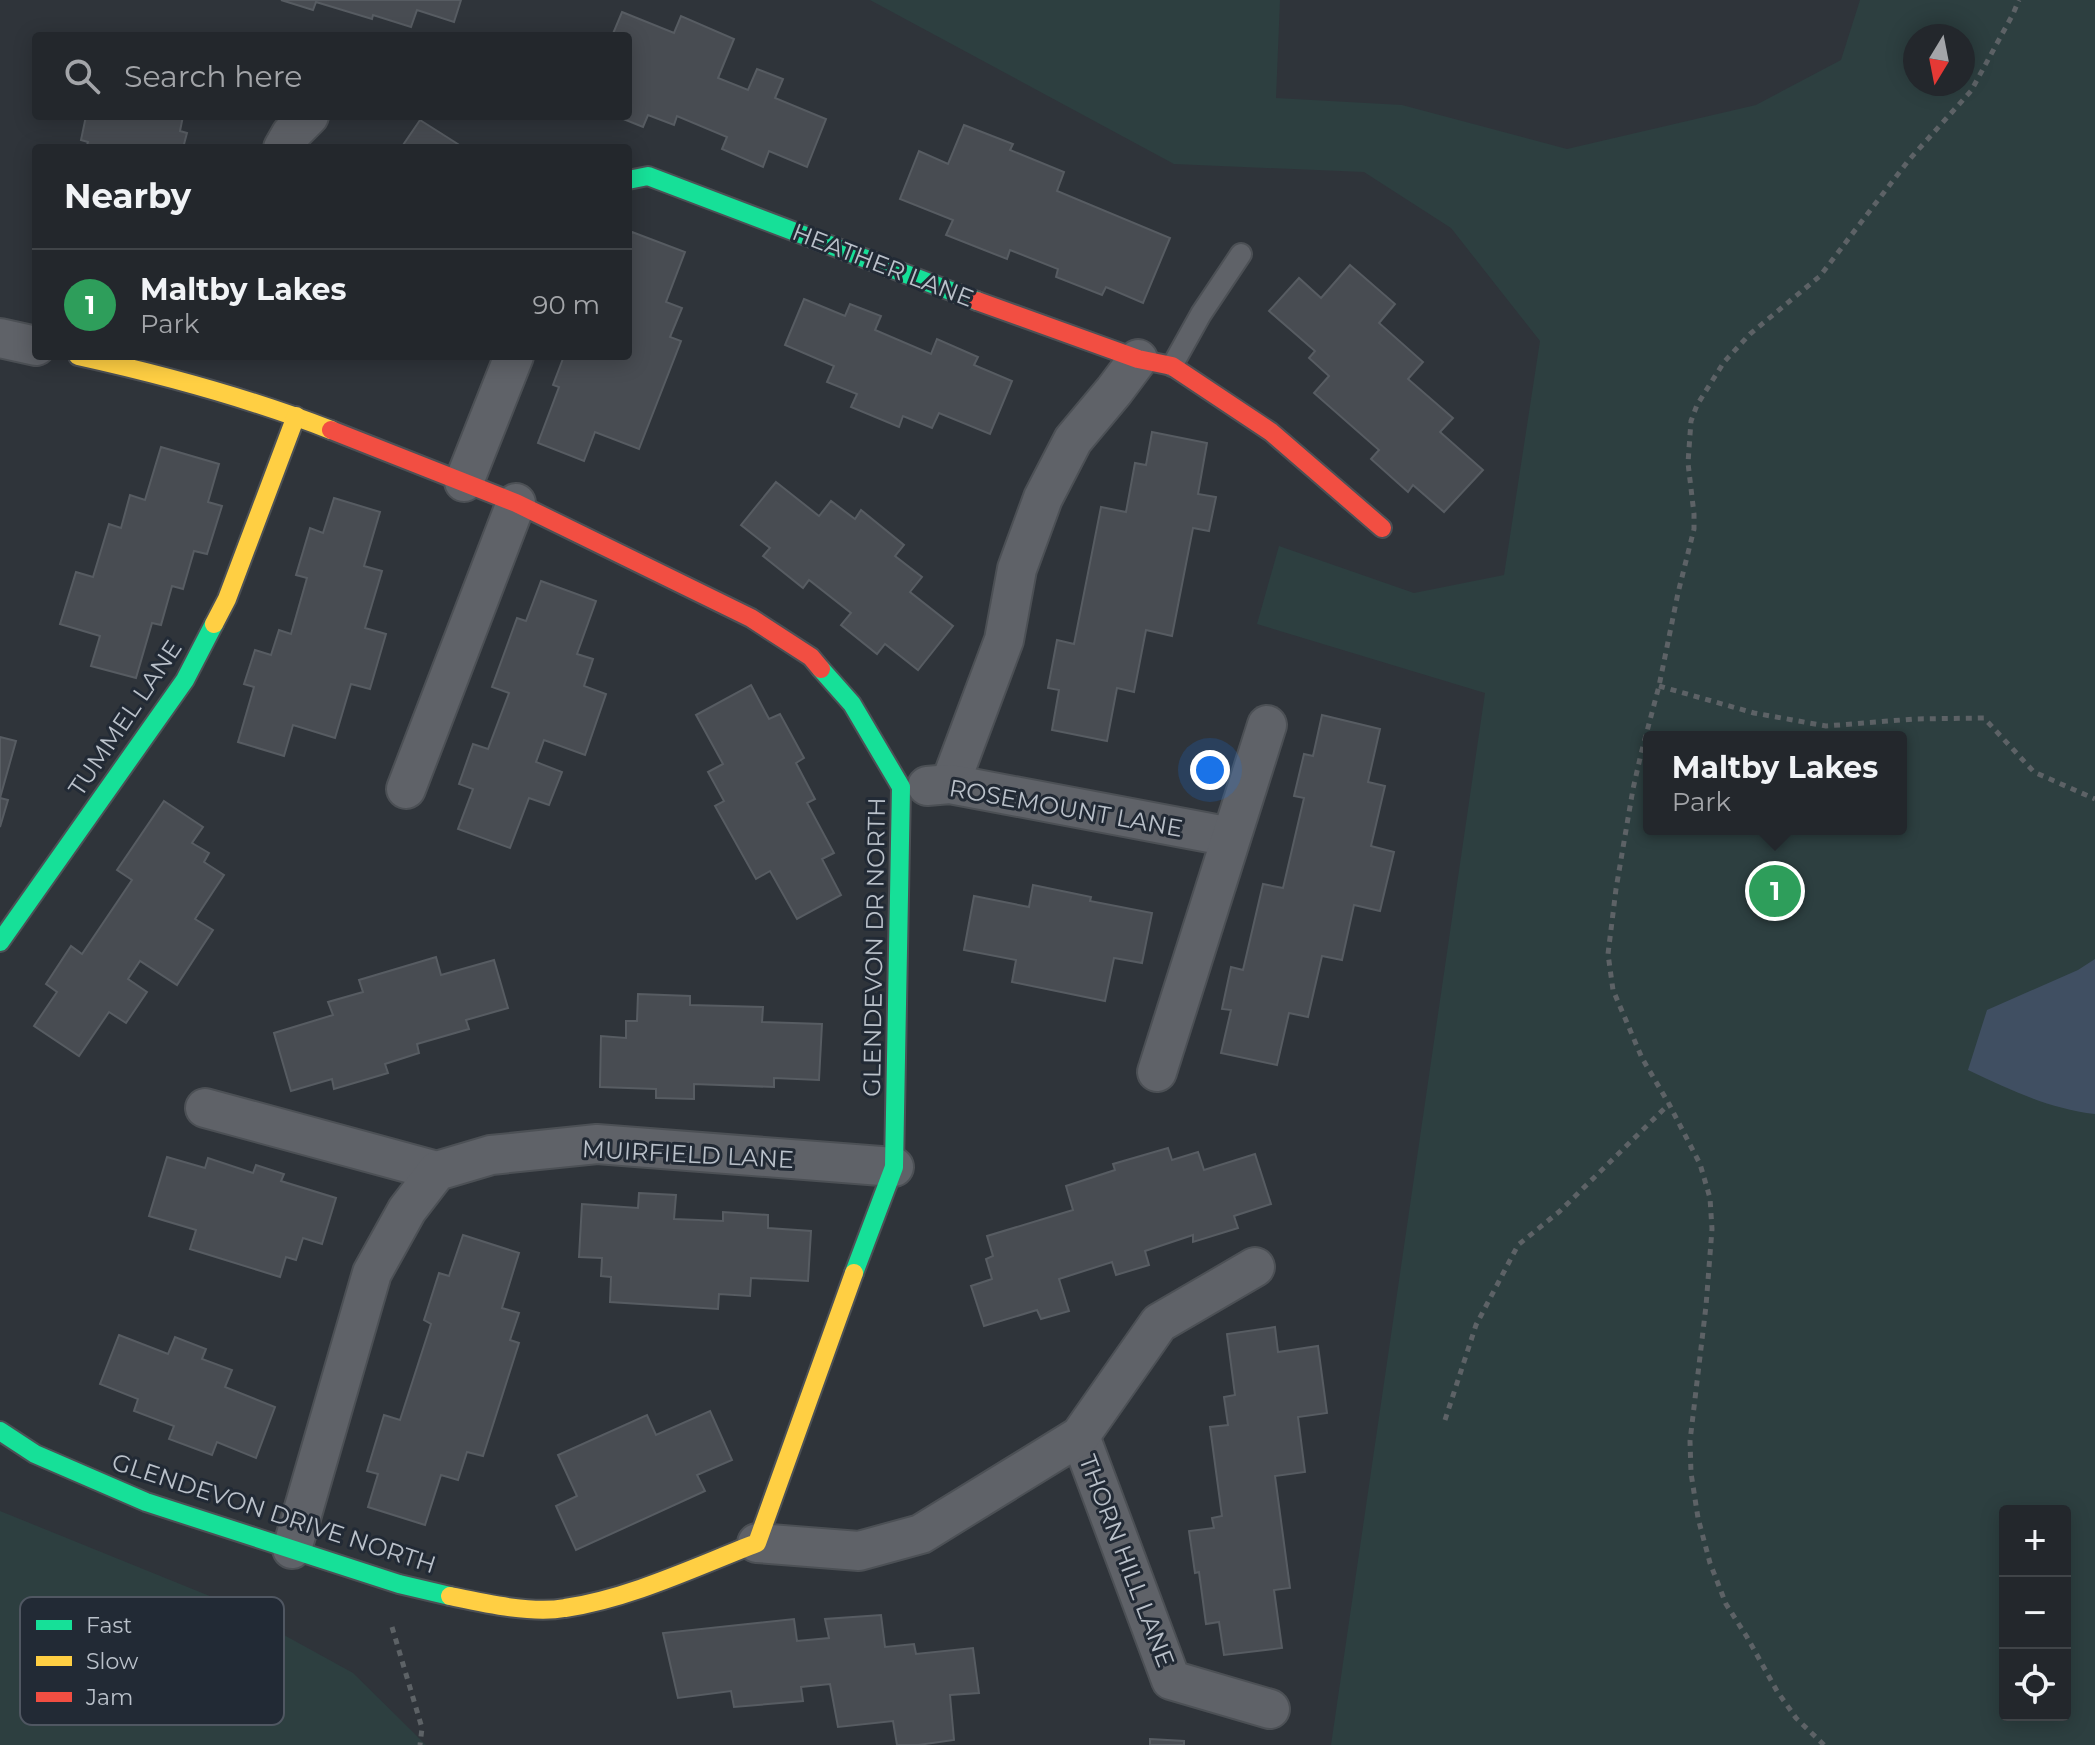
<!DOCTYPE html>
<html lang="en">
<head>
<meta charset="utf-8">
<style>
	:root { --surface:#23272c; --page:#2f3338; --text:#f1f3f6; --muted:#a3a5a9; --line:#404448; --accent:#899098 }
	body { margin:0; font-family:Montserrat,sans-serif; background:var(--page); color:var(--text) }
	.controls { position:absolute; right:24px; bottom:24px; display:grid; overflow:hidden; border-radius:8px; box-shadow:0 4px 20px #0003 }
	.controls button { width:72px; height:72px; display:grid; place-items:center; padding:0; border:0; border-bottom:2px solid var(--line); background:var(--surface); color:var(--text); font:40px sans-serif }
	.compass { position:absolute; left:1903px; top:24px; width:72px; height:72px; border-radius:50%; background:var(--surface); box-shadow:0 4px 20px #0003; rotate:190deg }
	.you { position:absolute; left:1210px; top:770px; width:28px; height:28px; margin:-20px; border:6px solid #fff; border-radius:50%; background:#1a73e8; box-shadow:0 0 0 12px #1a73e833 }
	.badge { display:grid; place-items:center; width:52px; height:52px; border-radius:50%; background:var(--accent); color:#fff; font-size:26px; font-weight:700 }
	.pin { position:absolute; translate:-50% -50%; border:4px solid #fff; box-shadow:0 2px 8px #0006 }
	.popup { position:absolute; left:1643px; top:731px; width:264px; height:104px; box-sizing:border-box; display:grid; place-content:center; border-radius:8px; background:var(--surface); filter:drop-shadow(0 2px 6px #0005); font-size:26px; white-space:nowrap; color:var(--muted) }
	.popup b { font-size:30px; color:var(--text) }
	.popup::after { content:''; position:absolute; left:50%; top:100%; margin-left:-16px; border:16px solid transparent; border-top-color:var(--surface) }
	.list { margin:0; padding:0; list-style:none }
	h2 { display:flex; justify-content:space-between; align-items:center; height:104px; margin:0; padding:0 32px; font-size:34px }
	h2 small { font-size:26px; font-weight:400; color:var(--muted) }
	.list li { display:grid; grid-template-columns:52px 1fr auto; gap:24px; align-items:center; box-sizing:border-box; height:112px; padding:0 32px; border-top:2px solid var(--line) }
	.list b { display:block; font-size:30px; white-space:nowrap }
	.list p { margin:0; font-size:26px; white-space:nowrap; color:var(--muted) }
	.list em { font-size:26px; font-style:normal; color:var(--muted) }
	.icon { flex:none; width:44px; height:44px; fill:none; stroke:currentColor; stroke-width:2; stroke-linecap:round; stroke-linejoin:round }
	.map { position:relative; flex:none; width:2095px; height:1745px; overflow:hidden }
	.search { position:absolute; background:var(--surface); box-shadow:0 4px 20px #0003; left:32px; top:32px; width:600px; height:88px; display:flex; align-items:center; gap:20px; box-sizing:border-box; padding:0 28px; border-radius:8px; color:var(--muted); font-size:30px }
	.panel { position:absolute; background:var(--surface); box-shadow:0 4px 20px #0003; left:32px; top:144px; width:600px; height:216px; border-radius:8px }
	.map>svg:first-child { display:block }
	.green { fill:#2d3f40; fill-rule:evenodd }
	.water { fill:#404f62 }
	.building { fill:#484c52; stroke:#575c62; stroke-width:2 }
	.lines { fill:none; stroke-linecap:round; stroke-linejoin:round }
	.lane-casing { stroke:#4c5055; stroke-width:24 }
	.street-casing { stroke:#4c5055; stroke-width:42 }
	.fast-casing { stroke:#4c5055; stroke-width:22 }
	.slow-casing { stroke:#4c5055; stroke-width:22 }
	.jam-casing { stroke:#4c5055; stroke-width:22 }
	.path { stroke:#5d6266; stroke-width:5; stroke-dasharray:6 6; stroke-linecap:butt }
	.lane { stroke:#5f6268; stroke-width:20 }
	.street { stroke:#5f6268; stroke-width:38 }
	.fast { stroke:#16e098; stroke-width:18 }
	.slow { stroke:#ffcf43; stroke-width:18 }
	.jam { stroke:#f24e42; stroke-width:18 }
	.labels { text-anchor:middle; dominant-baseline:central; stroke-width:6; stroke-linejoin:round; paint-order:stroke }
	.street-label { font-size:24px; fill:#bac1ca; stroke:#222a35 }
	.key { fill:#222a35; stroke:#505762; stroke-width:2 }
	.key-label { font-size:22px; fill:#bac1ca }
</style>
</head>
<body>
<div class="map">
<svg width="2095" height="1745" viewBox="0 0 2095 1745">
	<rect width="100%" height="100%" fill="#2f343a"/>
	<!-- green -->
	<g class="green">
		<path d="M 870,0 L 1280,0 L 1276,98 L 1402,105 L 1567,149 L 1756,105 L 1841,60 L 1860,0 L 2095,0 L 2095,1745 L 1331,1745 L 1485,693 L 1257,624 L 1279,546 L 1414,593 L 1504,575 L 1540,341 L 1451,228 L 1364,172 L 1174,164 ZM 1915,36 L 1963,36 L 1963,84 L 1915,84 ZM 1649,737 L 1901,737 L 1901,829 L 1649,829 ZM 2005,1511 L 2065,1511 L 2065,1715 L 2005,1715 Z"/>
		<path d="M 0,1511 L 222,1601 L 353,1673 L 426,1745 L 0,1745 Z"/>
	</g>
	<!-- water -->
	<path class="water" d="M 2095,959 L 2095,1114 C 2047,1108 2011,1090 1968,1070 L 1987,1010 L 2078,970 Z"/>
	<!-- building -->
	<g class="building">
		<path d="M 281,0 L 461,0 L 454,22 L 417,10 L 411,27 L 373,15 L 372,19 L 316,2 L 313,10 Z"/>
		<path d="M 622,12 L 674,33 L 681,16 L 734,39 L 718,78 L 748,90 L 757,69 L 783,79 L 775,98 L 826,119 L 807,167 L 769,151 L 763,167 L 722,149 L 727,137 L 677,116 L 674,125 L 648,115 L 643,127 L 616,116 L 628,116 L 628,36 L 612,36 Z"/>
		<path d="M 86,116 L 183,116 L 180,131 L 187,133 L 183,148 L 86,148 L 88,142 L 81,140 Z"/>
		<path d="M 420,120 L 464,148 L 401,148 Z"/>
		<path d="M 964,125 L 1013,144 L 1010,150 L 1064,172 L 1057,191 L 1170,238 L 1143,303 L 1106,287 L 1102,295 L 1056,277 L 1058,269 L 1010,250 L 1007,259 L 946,235 L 953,220 L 900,199 L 919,151 L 948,164 Z"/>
		<path d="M 632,232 L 685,252 L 666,302 L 682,308 L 670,337 L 681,341 L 639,449 L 595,432 L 584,461 L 538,443 L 559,387 L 553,385 L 564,356 L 579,358 L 580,356 L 628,356 L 628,243 Z"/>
		<path d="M 1350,265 L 1395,304 L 1379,323 L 1423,362 L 1408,379 L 1453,418 L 1440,432 L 1483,470 L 1444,512 L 1413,485 L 1408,492 L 1371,459 L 1379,450 L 1314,393 L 1329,376 L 1309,358 L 1315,351 L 1269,311 L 1299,278 L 1321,298 Z"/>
		<path d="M 804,299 L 845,316 L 850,304 L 881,316 L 875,330 L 931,354 L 937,339 L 978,357 L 974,365 L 1012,381 L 990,434 L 939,413 L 932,428 L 903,416 L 899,427 L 851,407 L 857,394 L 827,382 L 834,366 L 785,345 Z"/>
		<path d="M 1152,432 L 1207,443 L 1198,494 L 1216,497 L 1209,531 L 1193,528 L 1172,636 L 1146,630 L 1134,692 L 1117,688 L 1107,741 L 1052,730 L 1059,690 L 1048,688 L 1057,640 L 1074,644 L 1101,507 L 1126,512 L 1135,463 L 1146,465 Z"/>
		<path d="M 161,447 L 219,464 L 208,502 L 222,506 L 207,554 L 194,551 L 183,589 L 172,586 L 161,625 L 152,623 L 136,678 L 91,666 L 100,636 L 60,624 L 76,572 L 93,577 L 109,524 L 121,528 L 130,495 L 145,500 Z"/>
		<path d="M 776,482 L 819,516 L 831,501 L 855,519 L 861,510 L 904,545 L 895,556 L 922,577 L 910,592 L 953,626 L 918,670 L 885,644 L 877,654 L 841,625 L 851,613 L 809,580 L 803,588 L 763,556 L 770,548 L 741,525 Z"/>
		<path d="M 334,498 L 380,512 L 364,566 L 382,571 L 365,628 L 386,634 L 370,689 L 351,684 L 335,738 L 293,725 L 284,756 L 238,742 L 254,687 L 244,684 L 255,650 L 271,655 L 279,630 L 291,634 L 307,578 L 296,575 L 310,528 L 323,533 Z"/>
		<path d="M 541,581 L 596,601 L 577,654 L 593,659 L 584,686 L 606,694 L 585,755 L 544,740 L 536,762 L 562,772 L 549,805 L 529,798 L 510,848 L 458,829 L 473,789 L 459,784 L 473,744 L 488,749 L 509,693 L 492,687 L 517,618 L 526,621 Z"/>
		<path d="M 751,685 L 769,719 L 780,714 L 804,758 L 796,763 L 815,799 L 807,803 L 834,853 L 822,859 L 841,895 L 797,919 L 770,871 L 756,879 L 715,806 L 724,801 L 708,772 L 723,764 L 696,715 Z"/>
		<path d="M 1322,715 L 1380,729 L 1368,782 L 1385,786 L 1371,846 L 1394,852 L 1380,911 L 1354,905 L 1342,960 L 1322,956 L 1308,1017 L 1289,1013 L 1277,1065 L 1221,1053 L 1231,1010 L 1222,1009 L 1231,967 L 1243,970 L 1263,884 L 1283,888 L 1304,798 L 1294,796 L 1304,754 L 1313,756 Z"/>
		<path d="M 0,737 L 16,741 L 0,798 L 8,800 L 0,827 Z"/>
		<path d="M 164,801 L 203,827 L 192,843 L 209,853 L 204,862 L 224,875 L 195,919 L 213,930 L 177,985 L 140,961 L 128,979 L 147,992 L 126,1023 L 109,1012 L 79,1056 L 34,1026 L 57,992 L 46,984 L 71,946 L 82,954 L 132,880 L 117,870 Z"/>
		<path d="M 1033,885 L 1091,897 L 1090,901 L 1152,913 L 1142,963 L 1114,958 L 1105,1001 L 1012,982 L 1016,960 L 964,950 L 974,896 L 1029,907 Z"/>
		<path d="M 436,957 L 441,975 L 494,960 L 508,1008 L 466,1020 L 469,1029 L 417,1044 L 419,1053 L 385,1064 L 388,1073 L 334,1089 L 332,1079 L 291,1091 L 274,1033 L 333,1015 L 328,1002 L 363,992 L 359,980 Z"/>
		<path d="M 638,994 L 690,996 L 690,1005 L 763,1007 L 762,1022 L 822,1024 L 819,1080 L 774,1078 L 774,1087 L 694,1084 L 694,1099 L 656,1098 L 656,1089 L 600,1087 L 601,1036 L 626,1038 L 626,1021 L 637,1021 Z"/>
		<path d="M 1168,1148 L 1172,1160 L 1198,1152 L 1204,1170 L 1255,1154 L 1271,1204 L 1234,1216 L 1238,1228 L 1193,1242 L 1193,1235 L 1145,1251 L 1149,1265 L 1116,1275 L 1112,1262 L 1059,1279 L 1069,1311 L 1041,1319 L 1037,1310 L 984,1326 L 971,1286 L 992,1279 L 986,1259 L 993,1256 L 987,1236 L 1073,1210 L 1066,1186 L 1115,1170 L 1113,1164 Z"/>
		<path d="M 167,1157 L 205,1168 L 208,1158 L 253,1173 L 256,1165 L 284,1174 L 281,1181 L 336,1198 L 322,1244 L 303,1238 L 296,1260 L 286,1257 L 280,1277 L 190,1249 L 196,1230 L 149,1216 Z"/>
		<path d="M 639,1193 L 676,1195 L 674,1219 L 723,1221 L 723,1212 L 768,1215 L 768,1228 L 811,1231 L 808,1281 L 751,1278 L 750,1296 L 719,1294 L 718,1309 L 610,1302 L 611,1277 L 601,1276 L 602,1258 L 579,1257 L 582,1204 L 638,1208 Z"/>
		<path d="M 463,1235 L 519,1253 L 502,1308 L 519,1313 L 510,1340 L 519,1343 L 483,1456 L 467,1452 L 458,1480 L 441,1475 L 425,1525 L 368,1507 L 378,1474 L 367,1471 L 384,1415 L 400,1420 L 431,1324 L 424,1320 L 439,1273 L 449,1276 Z"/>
		<path d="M 1275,1327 L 1278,1352 L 1318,1346 L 1327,1413 L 1298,1417 L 1305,1472 L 1275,1476 L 1290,1588 L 1274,1590 L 1282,1648 L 1224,1655 L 1219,1622 L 1206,1624 L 1199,1572 L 1195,1573 L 1189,1531 L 1214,1528 L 1212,1518 L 1222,1516 L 1210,1427 L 1228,1425 L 1224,1397 L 1235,1395 L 1227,1334 Z"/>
		<path d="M 119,1335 L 168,1354 L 175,1337 L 206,1349 L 202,1359 L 232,1370 L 225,1387 L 275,1407 L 256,1458 L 217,1442 L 212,1455 L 169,1439 L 174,1426 L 134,1411 L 138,1399 L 100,1384 Z"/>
		<path d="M 710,1411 L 732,1460 L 697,1475 L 705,1491 L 576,1550 L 556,1506 L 577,1496 L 558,1455 L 647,1415 L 656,1435 Z"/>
		<path d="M 881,1615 L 885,1647 L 914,1644 L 916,1654 L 973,1648 L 979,1693 L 950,1695 L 954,1740 L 918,1745 L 897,1745 L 893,1721 L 838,1727 L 830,1684 L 801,1687 L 803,1701 L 734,1707 L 731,1691 L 678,1698 L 663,1633 L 794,1619 L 797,1641 L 829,1638 L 825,1619 Z"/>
		<path d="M 1150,1739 L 1184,1741 L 1184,1745 L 1150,1745 Z"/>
	</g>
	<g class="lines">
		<!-- lane casing -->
		<g class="lane-casing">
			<path id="lane" d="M 1172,366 L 1201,314 L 1241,254"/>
		</g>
		<!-- street casing -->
		<g class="street-casing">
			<g id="street">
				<path d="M 283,148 L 291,134 L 309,116"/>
				<path d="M 0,338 L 36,346"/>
				<path d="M 464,482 L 514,356"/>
				<path d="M 950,784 L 1004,640 L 1017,569 L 1043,498 L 1073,440 L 1114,391 L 1138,359"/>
				<path d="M 927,786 L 950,784 L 1231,837"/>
				<path d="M 406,789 L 516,503"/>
				<path d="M 1157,1072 L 1267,725"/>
				<path d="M 205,1108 L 437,1171"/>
				<path d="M 1080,1436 L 1171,1680 L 1270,1709"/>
				<path d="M 757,1543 L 859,1551 L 921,1534 L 1080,1436 L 1159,1323 L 1255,1267"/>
				<path d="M 292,1549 L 372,1273 L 407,1210 L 437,1171 L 491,1155 L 597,1144 L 894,1167"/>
			</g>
		</g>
		<!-- fast casing -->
		<g class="fast-casing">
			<g id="fast">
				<path d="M 628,180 L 648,176 L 977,301"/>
				<path d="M 821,669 L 852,704 L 901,787 L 894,1167 L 854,1273"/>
				<path d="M 0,942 L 185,680 L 214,624"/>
				<path d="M 0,1431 L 35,1454 L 146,1502 L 399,1584 L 450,1596"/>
			</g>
		</g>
		<!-- slow casing -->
		<g class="slow-casing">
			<g id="slow">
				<path d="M 78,356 C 164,375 249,398 331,430"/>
				<path d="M 214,624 L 227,599 L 296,416"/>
				<path d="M 450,1596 C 483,1603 531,1614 565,1608 C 631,1598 695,1567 757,1543 L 854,1273"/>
			</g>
		</g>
		<!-- jam casing -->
		<g class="jam-casing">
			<g id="jam">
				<path d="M 977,301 L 1138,359 L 1172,366 L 1271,432 L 1382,528"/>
				<path d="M 331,430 L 516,503 L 751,618 L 811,657 L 821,669"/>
			</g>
		</g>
		<!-- path -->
		<g class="path">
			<path d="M 1659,686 L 1754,713 L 1826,726 L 1914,719 L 1984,718 L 2034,772 L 2095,799"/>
			<path d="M 1445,1420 L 1476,1325 L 1518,1245 L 1560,1211 L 1669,1104"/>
			<path d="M 392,1627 L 422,1728 L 420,1745"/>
			<path d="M 1824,1745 L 1796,1718 L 1777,1691 L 1747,1637 L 1726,1604 L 1710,1563 L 1698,1518 L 1691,1473 L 1690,1441 L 1706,1306 L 1712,1229 L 1710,1198 L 1700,1164 L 1669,1104 L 1642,1058 L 1613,990 L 1608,954 L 1616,889 L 1633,789 L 1641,754 L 1659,686 L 1678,593 L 1694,529 L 1694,514 L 1688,463 L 1691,421 L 1697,405 L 1724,362 L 1750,334 L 1820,276 L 1908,161 L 1971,91 L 2013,14 L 2019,0"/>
		</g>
		<!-- lane -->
		<use href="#lane" class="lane"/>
		<!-- street -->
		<use href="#street" class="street"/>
		<!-- fast -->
		<use href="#fast" class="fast"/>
		<!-- slow -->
		<use href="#slow" class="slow"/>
		<!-- jam -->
		<use href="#jam" class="jam"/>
	</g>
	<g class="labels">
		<!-- street labels -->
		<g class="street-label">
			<text transform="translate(883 265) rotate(21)">HEATHER LANE</text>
			<text transform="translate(125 718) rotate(-56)">TUMMEL LANE</text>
			<text transform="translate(1066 808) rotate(10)">ROSEMOUNT LANE</text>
			<text transform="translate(874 947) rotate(-89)">GLENDEVON DR NORTH</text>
			<text transform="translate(688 1154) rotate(3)">MUIRFIELD LANE</text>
			<text transform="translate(274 1513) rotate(18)">GLENDEVON DRIVE NORTH</text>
			<text transform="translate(1127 1561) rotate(69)">THORN HILL LANE</text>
		</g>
	</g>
	<!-- legend -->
	<rect x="20" y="1597" width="264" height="128" rx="12" class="key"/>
	<rect x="36" y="1620" width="36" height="10" fill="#16e098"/>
	<rect x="36" y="1656" width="36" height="10" fill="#ffcf43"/>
	<rect x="36" y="1692" width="36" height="10" fill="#f24e42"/>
	<g class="key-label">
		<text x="86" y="1633">Fast</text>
		<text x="86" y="1669">Slow</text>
		<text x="86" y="1705">Jam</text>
	</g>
</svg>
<div class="controls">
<button>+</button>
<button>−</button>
<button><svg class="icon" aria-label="locate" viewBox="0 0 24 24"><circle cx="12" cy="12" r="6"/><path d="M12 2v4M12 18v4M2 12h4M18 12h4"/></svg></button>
</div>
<svg class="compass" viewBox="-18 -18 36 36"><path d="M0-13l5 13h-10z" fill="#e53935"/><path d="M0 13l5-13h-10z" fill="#a3a5a9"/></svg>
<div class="you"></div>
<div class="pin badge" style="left:1775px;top:891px;background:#2e9e5b">1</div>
<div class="popup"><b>Maltby Lakes</b>Park</div>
<div class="search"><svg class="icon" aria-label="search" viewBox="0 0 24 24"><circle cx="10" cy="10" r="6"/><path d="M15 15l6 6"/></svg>Search here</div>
<section class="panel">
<h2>Nearby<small></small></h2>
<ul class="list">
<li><span class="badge" style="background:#2e9e5b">1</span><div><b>Maltby Lakes</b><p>Park</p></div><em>90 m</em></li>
</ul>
</section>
</div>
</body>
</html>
